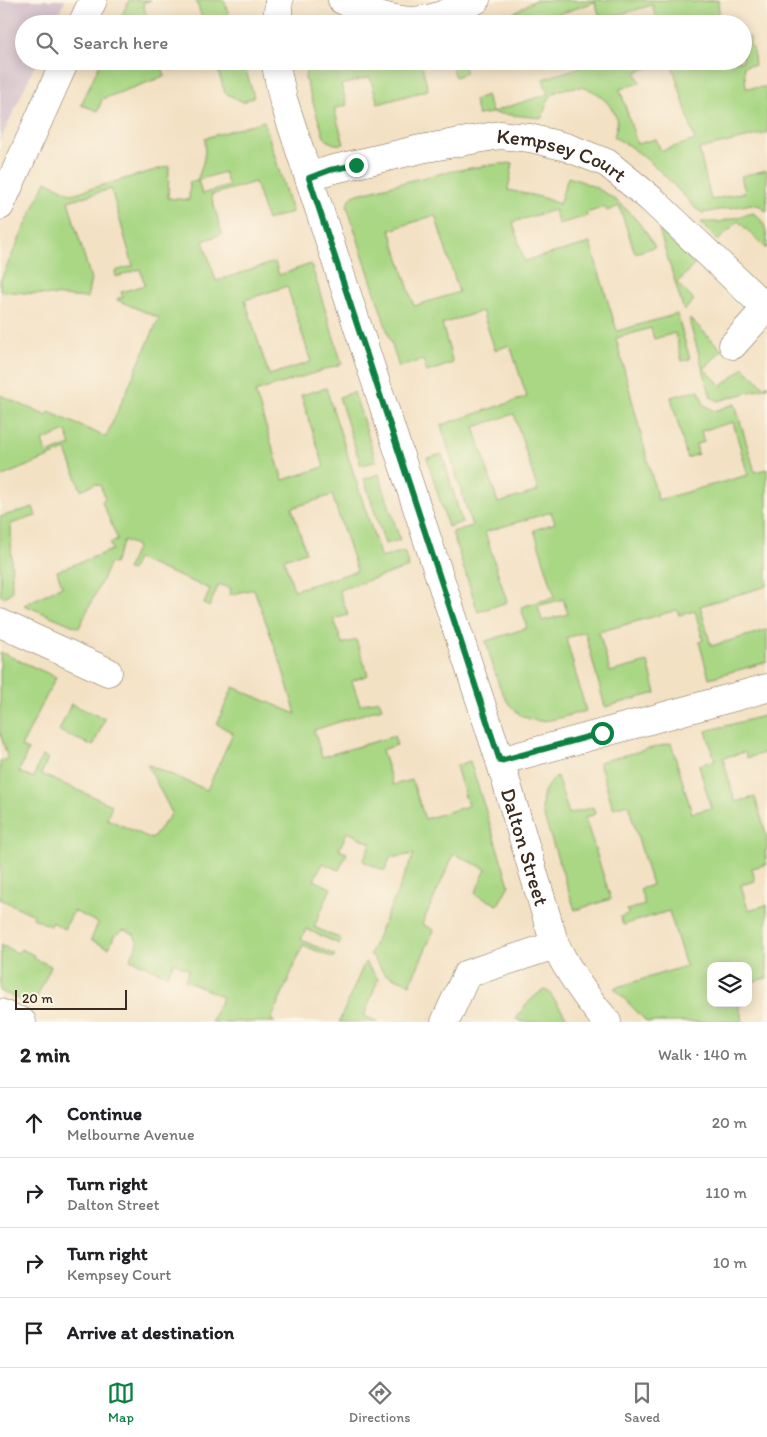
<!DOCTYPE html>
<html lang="en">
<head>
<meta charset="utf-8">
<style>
	:root { --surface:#fff; --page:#f2f2f2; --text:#202124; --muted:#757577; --line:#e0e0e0; --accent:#0b8043 }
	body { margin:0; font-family:Itim,sans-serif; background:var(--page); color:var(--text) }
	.controls { position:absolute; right:15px; bottom:15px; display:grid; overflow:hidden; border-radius:10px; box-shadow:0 2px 12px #0003 }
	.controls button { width:45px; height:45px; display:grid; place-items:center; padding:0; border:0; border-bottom:1px solid var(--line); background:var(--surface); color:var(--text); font:25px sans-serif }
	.scale { position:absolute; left:15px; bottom:12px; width:112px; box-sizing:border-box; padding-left:5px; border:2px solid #3b2a1e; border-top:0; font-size:14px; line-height:18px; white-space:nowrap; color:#3b2a1e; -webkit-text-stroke:4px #fcf5e5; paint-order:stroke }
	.stop { position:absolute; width:15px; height:15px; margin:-11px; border:4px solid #0b8043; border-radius:50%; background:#fff }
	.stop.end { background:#0b8043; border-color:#fff; box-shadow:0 1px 5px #0008 }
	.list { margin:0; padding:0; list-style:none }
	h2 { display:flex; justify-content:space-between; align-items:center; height:65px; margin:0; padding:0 20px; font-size:21px }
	h2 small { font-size:16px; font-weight:400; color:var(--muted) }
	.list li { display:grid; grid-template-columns:32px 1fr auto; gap:15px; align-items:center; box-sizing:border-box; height:70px; padding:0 20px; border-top:1px solid var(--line) }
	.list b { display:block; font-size:19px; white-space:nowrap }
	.list p { margin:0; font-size:16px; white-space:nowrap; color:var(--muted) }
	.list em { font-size:16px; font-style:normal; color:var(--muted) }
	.icon { flex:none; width:28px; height:28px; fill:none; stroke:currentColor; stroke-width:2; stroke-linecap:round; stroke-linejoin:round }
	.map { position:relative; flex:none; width:767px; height:1022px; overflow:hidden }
	.search { position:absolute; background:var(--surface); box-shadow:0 2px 12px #0003; left:15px; right:15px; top:15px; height:55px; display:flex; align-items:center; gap:12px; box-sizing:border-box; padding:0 18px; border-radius:28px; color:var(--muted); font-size:19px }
	.sheet { height:345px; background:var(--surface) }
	nav { display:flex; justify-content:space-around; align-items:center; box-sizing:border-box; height:70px; border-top:1px solid var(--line); background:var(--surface); font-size:14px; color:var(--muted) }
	nav a { display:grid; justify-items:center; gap:2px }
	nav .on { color:var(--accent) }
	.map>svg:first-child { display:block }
	.industrial { fill:#d1bdc9 }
	.green { fill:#a9d784; stroke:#728051; fill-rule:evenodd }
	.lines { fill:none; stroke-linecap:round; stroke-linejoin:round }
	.minor-casing { stroke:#7b6a58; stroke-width:29 }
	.minor { stroke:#fff; stroke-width:28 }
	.route { stroke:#0b8043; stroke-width:6 }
	.labels { text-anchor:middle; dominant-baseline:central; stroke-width:4; stroke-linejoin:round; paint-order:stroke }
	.street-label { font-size:21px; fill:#3b2a1e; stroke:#fcf5e5 }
</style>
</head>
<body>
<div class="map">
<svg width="767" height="1022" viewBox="0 0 767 1022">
	<rect width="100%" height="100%" fill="#fcf5e5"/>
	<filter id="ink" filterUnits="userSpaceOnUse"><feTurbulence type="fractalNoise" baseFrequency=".02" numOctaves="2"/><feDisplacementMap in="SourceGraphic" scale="10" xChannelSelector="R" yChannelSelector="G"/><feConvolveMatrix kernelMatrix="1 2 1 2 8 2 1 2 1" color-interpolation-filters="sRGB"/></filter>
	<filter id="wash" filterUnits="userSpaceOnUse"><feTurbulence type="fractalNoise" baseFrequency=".0096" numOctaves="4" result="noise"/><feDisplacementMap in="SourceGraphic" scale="20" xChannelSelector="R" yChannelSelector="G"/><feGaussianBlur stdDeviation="1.12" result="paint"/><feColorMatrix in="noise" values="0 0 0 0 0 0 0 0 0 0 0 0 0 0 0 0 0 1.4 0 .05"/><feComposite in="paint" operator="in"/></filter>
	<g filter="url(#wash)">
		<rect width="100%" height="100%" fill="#f3e1c4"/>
		<!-- industrial -->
		<path class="industrial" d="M 0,0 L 65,0 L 54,24 L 24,24 L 24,61 L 37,61 L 0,141 Z"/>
		<!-- green -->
		<g class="green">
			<path d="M 129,0 L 151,0 L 143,3 L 149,24 L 118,24 Z"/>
			<path d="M 196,0 L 224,0 L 232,24 L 204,24 Z"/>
			<path d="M 535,0 L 690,0 L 691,2 L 718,0 L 720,24 L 658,24 L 652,5 L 601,20 L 595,2 L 550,17 L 552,24 L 495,24 Z"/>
			<path d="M 750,37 L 750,47 L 753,48 L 755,65 L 744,66 L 746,88 L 767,87 L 767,133 L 699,149 L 711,200 L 745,192 L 741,176 L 767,170 L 767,212 L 760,206 L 752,204 L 703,213 L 696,209 C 670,181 648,155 614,137 C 615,132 617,127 617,122 C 616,110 602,95 591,90 C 580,85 559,87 551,96 C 546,102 545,110 542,118 L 492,113 L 478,115 L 474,100 L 486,95 L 492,112 L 548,94 L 543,79 L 600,61 L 637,61 L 639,67 L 660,61 L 670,61 L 636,72 L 640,83 L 620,89 L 637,144 L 656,139 L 661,151 L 695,140 L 671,61 L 743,61 L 743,38 Z"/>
			<path d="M 101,61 L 160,61 L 165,76 L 102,99 L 98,111 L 81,105 Z"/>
			<path d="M 215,61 L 243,61 L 254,97 L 243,102 L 225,93 Z"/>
			<path d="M 310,61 L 435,61 L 422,65 L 428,90 L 378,104 L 370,77 L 341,85 L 347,105 L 334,109 L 344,144 C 335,145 331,144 324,137 L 305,78 L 306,72 Z"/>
			<path d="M 450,61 L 470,61 L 463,64 L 466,73 L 455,77 Z"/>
			<path d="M 264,121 L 292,212 L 267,220 L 255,182 L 211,195 L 222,234 L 203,241 L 216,281 L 275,262 L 279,275 L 311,264 L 342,364 L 255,392 L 283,480 L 324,467 L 301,395 L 326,388 L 381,558 L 404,551 L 409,567 L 339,590 L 348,615 L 334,619 L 342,644 L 356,640 L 368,675 L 352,681 L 360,705 L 379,700 L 382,708 L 314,730 L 322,757 L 394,736 L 397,745 L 382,750 L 393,785 L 412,780 L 425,819 L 468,806 L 456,766 L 470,761 L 509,885 L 498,905 L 475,894 L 486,869 L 454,854 L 422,924 L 434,930 L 410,984 L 385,974 L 370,954 L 414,854 L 390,858 L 385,871 L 363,861 L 371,843 L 347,832 L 339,850 L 347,853 L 339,870 L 322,863 L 314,880 L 331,888 L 314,927 L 341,939 L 339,944 L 306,929 L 301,940 L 335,955 L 333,958 L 303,945 L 271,1020 L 275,1022 L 211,1022 L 223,997 L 185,980 L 189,970 L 174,962 L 167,975 L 130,959 L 138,944 L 134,934 L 124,930 L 114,936 L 109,948 L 91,940 L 98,923 L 74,911 L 64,929 L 52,922 L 50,926 L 33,918 L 34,915 L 0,899 L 0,761 L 8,759 L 0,733 L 0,652 L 56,677 L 21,747 L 28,750 L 19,772 L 33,778 L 42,756 L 48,758 L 41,774 L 112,805 L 107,819 L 152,839 L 172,813 L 147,764 L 207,790 L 233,733 L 217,724 L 233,687 L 296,714 L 281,664 L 254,589 L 229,595 L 231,589 L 219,584 L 209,607 L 204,604 L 210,589 L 137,559 L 131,571 L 127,570 L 137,546 L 124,540 L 114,564 L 110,563 L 79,628 L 24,605 L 62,586 L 57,571 L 112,550 L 110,543 L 118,540 L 102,502 L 105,497 L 100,485 L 95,484 L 81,490 L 66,450 L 0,477 L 0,395 L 47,416 L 49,412 L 106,437 L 159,318 L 117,300 L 118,298 L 123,298 L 121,292 L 145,285 L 140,269 L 116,277 L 115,271 L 133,266 L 111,189 L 68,201 L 91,279 L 87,298 L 0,291 L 0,281 L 46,181 L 72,194 L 169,166 L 168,198 L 189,200 L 190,182 L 197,180 C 203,166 206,154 205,138 ZM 224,172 L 229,186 L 202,194 L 198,180 ZM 287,286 L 311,362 L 269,375 L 245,300 ZM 66,431 L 71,445 L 47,454 L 42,441 ZM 332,495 L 357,571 L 294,590 L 284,559 L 306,552 L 292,508 Z"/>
			<path d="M 513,163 L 508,190 L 541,197 L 559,204 L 568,177 C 607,188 635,211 655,247 L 635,253 L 619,206 L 607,211 L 605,207 L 586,213 L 587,216 L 559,224 L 554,210 L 513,222 L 524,261 L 590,243 L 617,331 L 677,314 L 690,359 L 682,361 L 675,333 L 654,339 L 651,328 L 616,338 L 658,500 L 748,475 L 733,422 L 701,431 L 704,442 L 696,444 L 698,454 L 687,458 L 671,397 L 699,390 L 704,405 L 714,411 L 735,404 L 755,472 L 767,469 L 767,586 L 700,606 L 711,646 L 767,630 L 767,662 L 709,678 L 699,642 L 703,640 L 695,611 L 679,615 L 677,610 L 599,632 L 610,672 L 648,662 L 656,693 L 605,707 L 585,632 L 566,638 L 586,711 C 573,714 553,721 540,721 C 501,719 495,670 486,641 L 527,628 L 521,607 L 555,597 L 534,530 L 555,523 L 551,512 L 485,532 L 507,602 L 478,612 L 452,532 L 472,526 L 441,425 L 527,397 L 510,345 L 495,350 L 482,311 L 442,324 L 453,363 L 427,372 L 423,360 L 399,367 L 347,206 L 349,200 L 354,195 C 405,182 461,166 513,163 ZM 435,215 L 459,292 L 414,306 L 390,230 ZM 514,414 L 538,491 L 498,503 L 474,427 ZM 563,599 L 568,614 L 542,621 L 538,606 Z"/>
			<path d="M 753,213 C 767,222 767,233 767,249 L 738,221 L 718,241 L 701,222 L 719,222 Z"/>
			<path d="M 659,230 L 695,264 L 677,283 L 694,300 L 684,311 Z"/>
			<path d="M 691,319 L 722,350 L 704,369 L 722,386 L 744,367 L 764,387 L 767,384 L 767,387 L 718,401 L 711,397 L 689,320 Z"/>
			<path d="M 354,392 L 376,461 L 361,466 L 339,397 Z"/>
			<path d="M 442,454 L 462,522 L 448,527 L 427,458 Z"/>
			<path d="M 379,474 L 400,540 L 385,544 L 364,479 Z"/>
			<path d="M 33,507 L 36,516 L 11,524 L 12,592 L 4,597 L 0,595 L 0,517 Z"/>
			<path d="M 71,704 L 105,719 L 93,746 L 59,731 Z"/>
			<path d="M 767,715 L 767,752 L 747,758 L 745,752 L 723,758 L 735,802 L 755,797 L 767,837 L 767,850 L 765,851 L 767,864 L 752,868 L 755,881 L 741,885 L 748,910 L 767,905 L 767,978 L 748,983 L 748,966 L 711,966 L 711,1003 L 738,1003 L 743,1022 L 647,1022 L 614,988 L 686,966 L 669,911 L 623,925 L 620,917 L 628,914 L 627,910 L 645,905 L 640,889 L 652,885 L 628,804 L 613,808 L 599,762 L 671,743 L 692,813 L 711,808 L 699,765 L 715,760 L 706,731 Z"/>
			<path d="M 557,776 L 569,814 L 593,807 L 595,814 L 585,818 L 611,899 L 575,910 L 542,811 L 543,793 L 549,784 Z"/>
			<path d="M 1,945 L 18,953 L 21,949 L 34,955 L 33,958 L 51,966 L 33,1006 L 0,991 Z"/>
			<path d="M 365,962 L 378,979 L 364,1016 L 379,1022 L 339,1022 Z"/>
			<path d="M 544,990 L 549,992 L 570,1022 L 523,1022 L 516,1019 C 524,1007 531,997 544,990 Z"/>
		</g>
	</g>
	<g filter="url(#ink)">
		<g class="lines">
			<!-- minor casing -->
			<g class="minor-casing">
				<g id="minor">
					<path d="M 342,0 C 368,12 402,27 432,18 C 447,14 462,7 476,0"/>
					<path d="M 82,24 L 93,0"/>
					<path d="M 277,24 L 279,0"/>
					<path id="s1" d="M 275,61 L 283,99 L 500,761 L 555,945 C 570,974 586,998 607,1022"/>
					<path id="s2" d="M 309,177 L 330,170 L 421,149 L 500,135 L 530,138 L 566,147 L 607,163 L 651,199 L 767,309"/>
					<path d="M 0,206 L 65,61"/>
					<path d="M 733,345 L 766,308"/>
					<path d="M 0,623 L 108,672"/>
					<path d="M 500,761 L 767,688"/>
					<path d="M 0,1013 L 22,1022"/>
					<path d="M 445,1022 L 467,974 L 555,945"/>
				</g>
			</g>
			<!-- minor -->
			<use href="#minor" class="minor"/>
		</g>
	</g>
	<g class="lines" filter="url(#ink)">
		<!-- route -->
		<path class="route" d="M 356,165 L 330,170 L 309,178 L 500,761 L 602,733"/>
	</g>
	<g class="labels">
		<!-- street labels -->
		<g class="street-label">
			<text stroke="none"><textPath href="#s2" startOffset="261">Kempsey Court</textPath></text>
			<text stroke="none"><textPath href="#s1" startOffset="825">Dalton Street</textPath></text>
		</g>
	</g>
</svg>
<div class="controls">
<button><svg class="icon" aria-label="layers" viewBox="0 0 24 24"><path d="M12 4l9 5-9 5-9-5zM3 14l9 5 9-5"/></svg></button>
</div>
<div class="scale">20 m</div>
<div class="stop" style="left:602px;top:733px"></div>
<div class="stop end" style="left:356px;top:165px"></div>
<div class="search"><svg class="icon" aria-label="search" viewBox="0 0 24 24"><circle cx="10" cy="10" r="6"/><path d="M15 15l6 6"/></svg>Search here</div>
</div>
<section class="sheet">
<h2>2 min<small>Walk · 140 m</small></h2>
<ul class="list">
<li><svg class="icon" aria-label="ahead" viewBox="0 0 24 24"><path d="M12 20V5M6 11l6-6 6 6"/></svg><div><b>Continue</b><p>Melbourne Avenue</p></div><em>20 m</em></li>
<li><svg class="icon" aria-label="right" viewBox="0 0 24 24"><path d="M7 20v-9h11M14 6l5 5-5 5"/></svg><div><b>Turn right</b><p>Dalton Street</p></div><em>110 m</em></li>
<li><svg class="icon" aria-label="right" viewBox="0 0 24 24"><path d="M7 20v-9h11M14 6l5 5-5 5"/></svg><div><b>Turn right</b><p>Kempsey Court</p></div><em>10 m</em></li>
<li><svg class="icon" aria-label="arrive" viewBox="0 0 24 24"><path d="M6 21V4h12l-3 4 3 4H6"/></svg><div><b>Arrive at destination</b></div></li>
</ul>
</section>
<nav>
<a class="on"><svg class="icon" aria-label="map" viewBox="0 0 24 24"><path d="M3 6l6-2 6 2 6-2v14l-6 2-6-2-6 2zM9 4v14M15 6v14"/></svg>Map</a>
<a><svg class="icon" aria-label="directions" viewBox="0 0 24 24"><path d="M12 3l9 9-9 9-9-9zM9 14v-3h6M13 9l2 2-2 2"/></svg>Directions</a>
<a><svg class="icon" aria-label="saved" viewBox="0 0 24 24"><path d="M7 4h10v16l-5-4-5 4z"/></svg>Saved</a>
</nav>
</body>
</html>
